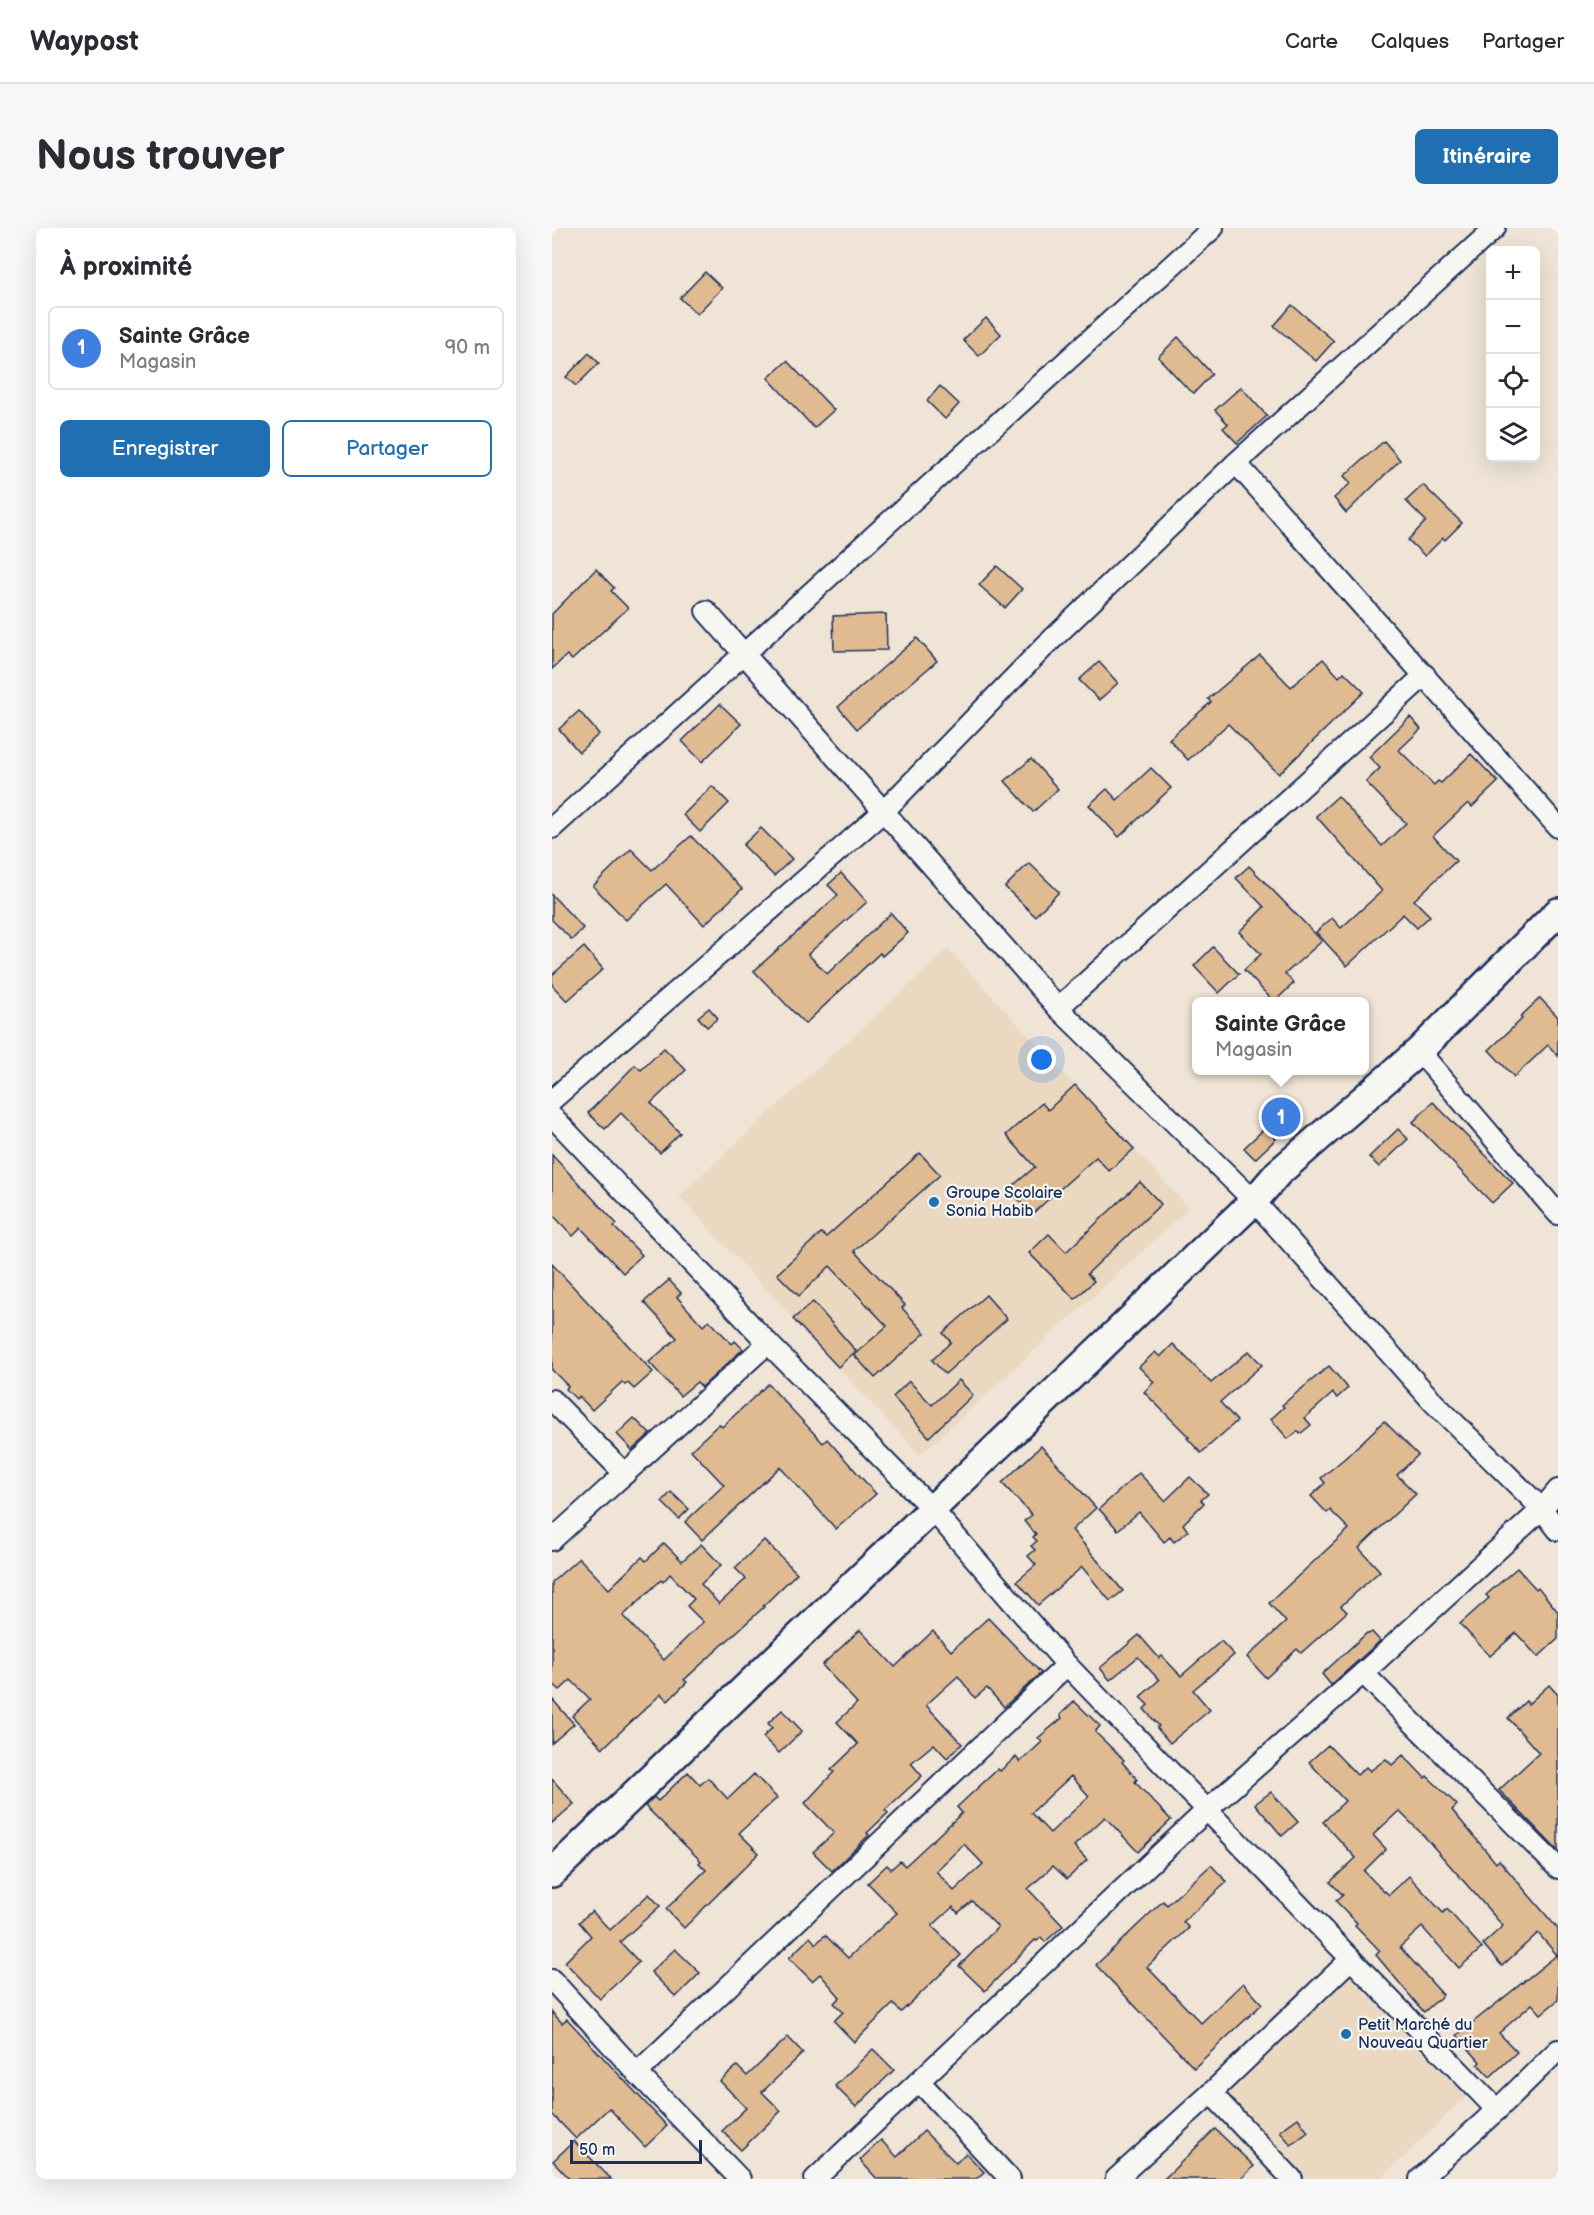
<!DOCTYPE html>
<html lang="fr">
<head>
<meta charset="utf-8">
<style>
	:root { --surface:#fff; --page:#f7f7f7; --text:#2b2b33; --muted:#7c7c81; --line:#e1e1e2; --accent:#1f6fb2 }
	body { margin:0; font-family:"Balsamiq Sans",sans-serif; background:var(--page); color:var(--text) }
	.controls { position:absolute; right:18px; top:18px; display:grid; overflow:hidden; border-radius:9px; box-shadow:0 6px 24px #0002 }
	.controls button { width:54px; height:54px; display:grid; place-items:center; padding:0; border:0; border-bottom:2px solid var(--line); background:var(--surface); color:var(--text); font:30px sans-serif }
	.scale { position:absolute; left:18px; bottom:15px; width:132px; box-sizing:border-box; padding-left:6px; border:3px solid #1b2f5e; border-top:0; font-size:16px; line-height:21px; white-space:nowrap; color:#1b2f5e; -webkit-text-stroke:4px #f6f6f2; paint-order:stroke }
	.you { position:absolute; left:490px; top:832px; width:21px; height:21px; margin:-15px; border:4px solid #fff; border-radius:50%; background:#1a73e8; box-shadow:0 0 0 9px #1a73e833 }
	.badge { display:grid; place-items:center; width:39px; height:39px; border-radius:50%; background:var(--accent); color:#fff; font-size:20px; font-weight:700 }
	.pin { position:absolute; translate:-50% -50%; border:3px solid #fff; box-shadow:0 2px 6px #0006 }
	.popup { position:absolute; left:640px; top:769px; width:177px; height:78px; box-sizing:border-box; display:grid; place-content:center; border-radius:9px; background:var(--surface); filter:drop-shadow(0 2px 4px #0005); font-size:20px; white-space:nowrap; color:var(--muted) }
	.popup b { font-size:22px; color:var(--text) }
	.popup::after { content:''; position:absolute; left:50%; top:100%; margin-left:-12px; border:12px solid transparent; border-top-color:var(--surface) }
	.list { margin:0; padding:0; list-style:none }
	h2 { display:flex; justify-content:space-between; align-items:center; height:78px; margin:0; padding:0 24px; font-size:26px }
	h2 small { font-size:20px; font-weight:400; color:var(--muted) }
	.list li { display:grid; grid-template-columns:39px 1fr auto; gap:18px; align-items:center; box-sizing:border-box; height:84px; margin:0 12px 12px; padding:0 12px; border:2px solid var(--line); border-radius:9px }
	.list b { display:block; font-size:22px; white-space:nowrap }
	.list p { margin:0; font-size:20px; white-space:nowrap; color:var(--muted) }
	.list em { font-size:20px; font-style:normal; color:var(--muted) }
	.actions { display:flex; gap:12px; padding:18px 24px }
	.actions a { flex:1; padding:14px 0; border:2px solid var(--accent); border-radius:9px; text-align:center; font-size:21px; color:var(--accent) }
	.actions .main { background:var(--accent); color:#fff }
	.icon { flex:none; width:33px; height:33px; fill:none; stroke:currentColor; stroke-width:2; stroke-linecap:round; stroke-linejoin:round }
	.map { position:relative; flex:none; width:1006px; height:1951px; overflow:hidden; border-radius:9px }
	header { display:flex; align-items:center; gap:36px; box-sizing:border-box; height:84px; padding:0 30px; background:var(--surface); border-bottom:2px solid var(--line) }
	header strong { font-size:28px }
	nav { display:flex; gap:33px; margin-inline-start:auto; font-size:21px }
	.intro { display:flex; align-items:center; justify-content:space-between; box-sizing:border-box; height:144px; padding:0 36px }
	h1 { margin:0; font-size:42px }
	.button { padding:15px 27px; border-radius:9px; background:var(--accent); color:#fff; font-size:21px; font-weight:700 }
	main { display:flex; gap:36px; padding:0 36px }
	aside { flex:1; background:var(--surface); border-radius:9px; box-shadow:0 6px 24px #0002 }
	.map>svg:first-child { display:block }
	.built { fill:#ead8c1 }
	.building { fill:#e0bb91; stroke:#1b2f5e; stroke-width:1.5; fill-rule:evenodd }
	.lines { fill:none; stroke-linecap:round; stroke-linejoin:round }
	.street-casing { stroke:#1b2f5e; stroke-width:24 }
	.secondary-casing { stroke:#1b2f5e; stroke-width:32 }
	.street { stroke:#f6f6f2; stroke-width:20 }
	.secondary { stroke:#f6f6f2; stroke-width:27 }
	.poi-dot { fill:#1f6fb2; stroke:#f6f6f2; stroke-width:2 }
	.labels { text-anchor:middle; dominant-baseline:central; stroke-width:4.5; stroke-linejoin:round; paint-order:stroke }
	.poi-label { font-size:16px; fill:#1b2f5e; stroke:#f6f6f2; text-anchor:start }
</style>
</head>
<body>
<header>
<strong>Waypost</strong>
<nav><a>Carte</a><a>Calques</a><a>Partager</a></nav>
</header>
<div class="intro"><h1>Nous trouver</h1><a class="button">Itinéraire</a></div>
<main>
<aside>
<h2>À proximité<small></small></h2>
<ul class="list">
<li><span class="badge" style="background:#3f7fe0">1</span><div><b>Sainte Grâce</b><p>Magasin</p></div><em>90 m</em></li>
</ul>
<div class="actions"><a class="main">Enregistrer</a><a>Partager</a></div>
</aside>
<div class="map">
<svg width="1006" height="1951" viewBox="0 0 1006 1951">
	<rect width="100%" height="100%" fill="#efe4d5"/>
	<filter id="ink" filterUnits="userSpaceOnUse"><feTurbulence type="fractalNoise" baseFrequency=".0167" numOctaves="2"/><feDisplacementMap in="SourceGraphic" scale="12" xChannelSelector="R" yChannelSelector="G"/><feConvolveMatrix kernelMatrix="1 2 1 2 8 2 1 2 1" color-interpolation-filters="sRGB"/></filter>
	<g filter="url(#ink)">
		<!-- built -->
		<g class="built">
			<path d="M 396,721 L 637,980 L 368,1227 L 127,968 Z"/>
			<path d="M 794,1745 L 915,1867 L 829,1951 L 755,1951 L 671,1866 Z"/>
		</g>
		<!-- building -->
		<g class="building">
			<path d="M 153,44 L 170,60 L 145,86 L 128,70 Z"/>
			<path d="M 740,77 L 782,113 L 764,133 L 722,98 Z"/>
			<path d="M 434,90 L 449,106 L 427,128 L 411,112 Z"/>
			<path d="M 626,109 L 660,146 L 642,165 L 635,160 L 606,129 Z"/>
			<path d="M 37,125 L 47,135 L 24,158 L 14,149 Z"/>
			<path d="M 235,133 L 282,182 L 262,200 L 216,150 Z"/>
			<path d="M 388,158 L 407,176 L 393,191 L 375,173 Z"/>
			<path d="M 689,159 L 715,188 L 685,215 L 671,200 L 676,196 L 663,182 Z"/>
			<path d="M 832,213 L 848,232 L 794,285 L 782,270 L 799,255 L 792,248 Z"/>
			<path d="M 871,257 L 910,295 L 893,312 L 891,310 L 873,328 L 856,312 L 874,293 L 854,273 Z"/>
			<path d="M 445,338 L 470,361 L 453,380 L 427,357 Z"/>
			<path d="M 44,341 L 62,360 L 59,363 L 76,380 L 20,432 L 15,427 L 0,441 L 0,386 Z"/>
			<path d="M 334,386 L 335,422 L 282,423 L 281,388 Z"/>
			<path d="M 365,410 L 385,433 L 305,501 L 286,479 Z"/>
			<path d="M 708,427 L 739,459 L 771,431 L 787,449 L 792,444 L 812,464 L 727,546 L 676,496 L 636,532 L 617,511 L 659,474 L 656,471 Z"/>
			<path d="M 547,434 L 566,455 L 547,472 L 527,452 Z"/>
			<path d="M 168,476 L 189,496 L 150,534 L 130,513 Z"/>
			<path d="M 27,483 L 47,506 L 27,524 L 7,501 Z"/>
			<path d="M 858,489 L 869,501 L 847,522 L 882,557 L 886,553 L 889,555 L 919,526 L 946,554 L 920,579 L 916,575 L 881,608 L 904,633 L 862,672 L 878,688 L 865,700 L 851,686 L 795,738 L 764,704 L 780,690 L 789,700 L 830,663 L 764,588 L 786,568 L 830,618 L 854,595 L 814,554 L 828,540 L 817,529 Z"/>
			<path d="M 479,531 L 506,561 L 481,584 L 453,553 Z"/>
			<path d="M 599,540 L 619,560 L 567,609 L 537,577 L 555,561 L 565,572 Z"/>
			<path d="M 160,558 L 177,575 L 148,604 L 131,587 Z"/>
			<path d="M 209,600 L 240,631 L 222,648 L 191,617 Z"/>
			<path d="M 139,608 L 190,661 L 152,697 L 114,656 L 74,692 L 41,658 L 79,621 L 100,642 Z"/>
			<path d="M 477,635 L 507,664 L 483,688 L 453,659 Z"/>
			<path d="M 697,638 L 770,713 L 733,746 L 742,755 L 722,774 L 692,742 L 709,726 L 687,704 L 712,679 L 684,650 Z"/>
			<path d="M 289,645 L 315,674 L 256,726 L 275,746 L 339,685 L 356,705 L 330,728 L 328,725 L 253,796 L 202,743 L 286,667 L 276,657 Z"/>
			<path d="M 0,667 L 31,700 L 20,712 L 0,692 Z"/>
			<path d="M 32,719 L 51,741 L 15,773 L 0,757 L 0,747 Z"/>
			<path d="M 661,719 L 687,746 L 667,765 L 642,738 Z"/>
			<path d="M 988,770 L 1006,789 L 1006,828 L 996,817 L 962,849 L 937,822 L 970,791 L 968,789 Z"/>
			<path d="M 157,780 L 166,790 L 155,799 L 146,789 Z"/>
			<path d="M 112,820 L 134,842 L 99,875 L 128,905 L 108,925 L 69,885 L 53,901 L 36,885 L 83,837 L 89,842 Z"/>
			<path d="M 523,857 L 582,921 L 557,943 L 544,929 L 480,986 L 457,961 L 483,939 L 454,907 L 490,875 L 496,882 Z"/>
			<path d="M 881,874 L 961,955 L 940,975 L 861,894 Z"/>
			<path d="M 713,900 L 724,911 L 703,931 L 692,920 Z"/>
			<path d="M 846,901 L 856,911 L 827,939 L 817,929 Z"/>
			<path d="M 368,925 L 388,947 L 302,1023 L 353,1077 L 350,1080 L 373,1105 L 323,1150 L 302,1127 L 335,1098 L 278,1038 L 247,1068 L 225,1046 L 269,1005 L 274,1009 Z"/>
			<path d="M 0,927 L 65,996 L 62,999 L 90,1027 L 71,1045 L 29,1000 L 21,1008 L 0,986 Z"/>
			<path d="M 588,954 L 609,976 L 535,1046 L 542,1053 L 523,1071 L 477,1025 L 497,1006 L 514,1024 Z"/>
			<path d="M 0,1036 L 101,1144 L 82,1161 L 76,1155 L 73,1157 L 70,1154 L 40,1182 L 27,1168 L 24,1171 L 14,1161 L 16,1158 L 0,1142 Z"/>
			<path d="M 117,1052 L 129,1065 L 125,1069 L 151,1098 L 157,1092 L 180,1116 L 183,1113 L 191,1121 L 150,1159 L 145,1154 L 128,1168 L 97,1134 L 125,1110 L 92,1074 Z"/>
			<path d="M 434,1067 L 455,1091 L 393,1146 L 380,1132 L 399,1114 L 391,1105 Z"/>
			<path d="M 261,1074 L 304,1123 L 286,1139 L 241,1091 Z"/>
			<path d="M 621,1116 L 659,1155 L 697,1123 L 710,1137 L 668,1174 L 685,1193 L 649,1225 L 635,1210 L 637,1209 L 592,1164 L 602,1154 L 587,1139 L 603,1124 L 608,1129 Z"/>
			<path d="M 777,1138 L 796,1160 L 785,1170 L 781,1165 L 753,1190 L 759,1197 L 748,1206 L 746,1203 L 736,1211 L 719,1191 L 732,1179 L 730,1177 Z"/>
			<path d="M 407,1152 L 421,1167 L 377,1209 L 341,1169 L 357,1153 L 380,1177 Z"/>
			<path d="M 216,1156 L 271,1215 L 275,1211 L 324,1266 L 284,1301 L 228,1239 L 150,1312 L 133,1294 L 172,1257 L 139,1222 L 167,1196 L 170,1199 Z"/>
			<path d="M 82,1190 L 98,1206 L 80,1222 L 65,1206 Z"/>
			<path d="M 832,1193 L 866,1227 L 845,1247 L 864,1266 L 807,1320 L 828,1343 L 789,1378 L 795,1384 L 749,1425 L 745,1421 L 714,1450 L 695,1429 L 734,1394 L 717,1375 L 797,1301 L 778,1282 L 775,1285 L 759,1268 L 773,1255 L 769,1250 L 793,1230 Z"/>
			<path d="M 489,1218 L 544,1280 L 520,1302 L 571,1363 L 558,1373 L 530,1339 L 486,1377 L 465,1353 L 484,1337 L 476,1328 L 483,1322 L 479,1318 L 485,1313 L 481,1309 L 484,1306 L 472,1293 L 480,1287 L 450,1255 Z"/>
			<path d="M 587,1245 L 613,1273 L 638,1249 L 656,1266 L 649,1272 L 652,1275 L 631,1296 L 636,1303 L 622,1314 L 618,1309 L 612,1314 L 587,1284 L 566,1302 L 547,1281 Z"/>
			<path d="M 119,1264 L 137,1281 L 127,1291 L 110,1274 Z"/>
			<path d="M 212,1312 L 245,1345 L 211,1378 L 212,1379 L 132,1452 L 135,1454 L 116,1473 L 109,1466 L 51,1520 L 20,1488 L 38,1471 L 19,1452 L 8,1462 L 0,1455 L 0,1354 L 27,1330 L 57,1361 L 90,1329 L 94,1333 L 112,1315 L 130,1333 L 149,1316 L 169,1337 L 149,1356 L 167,1376 L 194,1351 L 183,1340 ZM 118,1346 L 142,1371 L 135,1378 L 151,1394 L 112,1432 L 71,1388 L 109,1352 L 111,1354 Z"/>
			<path d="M 965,1340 L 984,1361 L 986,1359 L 1006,1384 L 1006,1411 L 986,1429 L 964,1405 L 938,1428 L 908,1396 L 937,1370 L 934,1367 Z"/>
			<path d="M 436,1390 L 489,1445 L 452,1479 L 435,1460 L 423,1470 L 406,1448 L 374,1477 L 410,1516 L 395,1530 L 382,1516 L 359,1535 L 370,1548 L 333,1582 L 336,1585 L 315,1605 L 317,1607 L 280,1643 L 261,1624 L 282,1605 L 253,1575 L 282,1544 L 279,1542 L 306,1516 L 285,1494 L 305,1475 L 270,1437 L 308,1402 L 343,1439 L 381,1403 L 399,1423 Z"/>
			<path d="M 820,1404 L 828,1413 L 779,1457 L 770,1446 L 815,1405 L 817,1406 Z"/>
			<path d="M 587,1407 L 607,1430 L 610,1428 L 629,1448 L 669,1413 L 682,1427 L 641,1462 L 658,1482 L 618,1515 L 605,1500 L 607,1498 L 592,1481 L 596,1477 L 588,1469 L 607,1452 L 586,1429 L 558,1452 L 548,1440 Z"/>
			<path d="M 997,1457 L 1006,1467 L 1006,1623 L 947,1562 L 987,1525 L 956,1490 L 974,1473 L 976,1476 Z"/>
			<path d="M 0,1471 L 22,1496 L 0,1515 Z"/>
			<path d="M 522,1473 L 548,1498 L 543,1504 L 572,1532 L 570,1534 L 585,1551 L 583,1554 L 619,1592 L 586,1624 L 553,1589 L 522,1618 L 535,1632 L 515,1651 L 501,1638 L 476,1661 L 511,1698 L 493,1714 L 489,1709 L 485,1713 L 483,1712 L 433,1763 L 407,1738 L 446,1699 L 420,1673 L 406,1685 L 401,1679 L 380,1698 L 409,1727 L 349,1784 L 341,1776 L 302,1814 L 282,1793 L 291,1784 L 282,1775 L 288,1769 L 268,1746 L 260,1753 L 237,1730 L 258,1709 L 264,1716 L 273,1707 L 296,1730 L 345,1685 L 316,1655 L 335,1637 L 339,1641 L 348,1633 L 353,1638 L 410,1585 L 405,1579 L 446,1541 L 448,1543 L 464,1529 L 468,1534 L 490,1514 L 486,1510 L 510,1490 L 508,1487 ZM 519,1548 L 537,1568 L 498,1605 L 479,1585 ZM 412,1616 L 431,1636 L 402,1663 L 384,1643 Z"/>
			<path d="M 230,1482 L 250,1503 L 227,1525 L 211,1509 L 220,1500 L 216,1495 Z"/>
			<path d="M 776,1517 L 805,1547 L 814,1539 L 818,1543 L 834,1531 L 840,1537 L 851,1527 L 873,1550 L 875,1548 L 905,1577 L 900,1582 L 944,1635 L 947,1632 L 1006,1701 L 1006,1772 L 989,1786 L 980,1776 L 947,1805 L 965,1824 L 938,1849 L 926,1836 L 928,1834 L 905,1807 L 1005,1727 L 986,1705 L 950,1738 L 931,1716 L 951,1698 L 872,1608 L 847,1583 L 821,1607 L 834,1621 L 812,1643 L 832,1664 L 833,1663 L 837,1667 L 857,1648 L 891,1685 L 895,1681 L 930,1720 L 907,1740 L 870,1699 L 848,1719 L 891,1767 L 872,1784 L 871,1783 L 824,1727 L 828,1723 L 803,1697 L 805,1695 L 784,1673 L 791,1667 L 778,1654 L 804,1630 L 771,1594 L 793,1573 L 757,1534 Z"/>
			<path d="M 136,1544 L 148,1557 L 156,1550 L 176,1571 L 202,1546 L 225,1570 L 187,1605 L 207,1625 L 132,1700 L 114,1681 L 154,1642 L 147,1635 L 149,1633 L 93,1578 L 102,1569 L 106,1573 Z"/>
			<path d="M 0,1551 L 22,1576 L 0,1595 Z"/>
			<path d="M 719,1564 L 746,1594 L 730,1608 L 703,1576 Z"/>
			<path d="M 659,1637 L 675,1654 L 631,1694 L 637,1700 L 595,1739 L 649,1795 L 691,1755 L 710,1776 L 642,1840 L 544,1737 L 611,1673 L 615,1677 Z"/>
			<path d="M 97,1666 L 108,1678 L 68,1714 L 87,1734 L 48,1771 L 13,1734 L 39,1708 L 27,1694 L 40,1683 L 58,1702 Z"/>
			<path d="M 123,1721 L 148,1745 L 124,1769 L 99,1744 Z"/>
			<path d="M 0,1784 L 10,1795 L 15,1791 L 115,1898 L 93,1919 L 57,1880 L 24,1911 L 0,1886 Z"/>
			<path d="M 236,1809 L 251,1825 L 210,1864 L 229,1883 L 189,1922 L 170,1903 L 194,1880 L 168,1853 L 185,1838 L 195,1848 Z"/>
			<path d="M 321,1821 L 342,1842 L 304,1879 L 283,1858 Z"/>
			<path d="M 746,1890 L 756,1904 L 739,1917 L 728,1903 Z"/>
			<path d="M 663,1901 L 702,1938 L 689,1951 L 612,1951 Z"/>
			<path d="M 372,1903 L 404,1935 L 414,1925 L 432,1944 L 424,1951 L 325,1951 L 308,1932 L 329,1912 L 345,1929 Z"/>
			<path d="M 22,1913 L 59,1951 L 18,1951 L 1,1933 Z"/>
		</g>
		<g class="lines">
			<!-- street casing -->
			<g class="street-casing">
				<g id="street">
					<path d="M 684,235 L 1006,599"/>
					<path d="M 154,383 L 506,780 L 702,973 L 882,1175 L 990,1281 L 1006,1302"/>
					<path d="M 0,600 L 661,0"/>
					<path d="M 506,780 L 873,447"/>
					<path d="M 867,823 L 1006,986"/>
					<path d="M 0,872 L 332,583 L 492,419 L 684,235 L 943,0"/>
					<path d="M 0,888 L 216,1115 L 380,1281 L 515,1437 L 945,1882"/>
					<path d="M 0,1172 L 73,1246"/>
					<path d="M 0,1312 L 216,1115"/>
					<path d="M 811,1445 L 1006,1640"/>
					<path d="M 0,1752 L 85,1845 L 188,1951"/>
					<path d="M 85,1845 L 515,1437"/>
					<path d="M 367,1853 L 458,1951"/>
					<path d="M 659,1865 L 740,1951"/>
					<path d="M 263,1951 L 656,1581 L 811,1445 L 990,1281 L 1006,1262"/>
					<path d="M 564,1951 L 659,1865 L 799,1731"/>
					<path d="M 868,1951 L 945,1882 L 1006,1822"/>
				</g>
			</g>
			<!-- secondary casing -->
			<g class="secondary-casing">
				<path id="secondary" d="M 0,1645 L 702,973 L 726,945 L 867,823 L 1006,684"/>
			</g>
			<!-- street -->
			<use href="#street" class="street"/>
			<!-- secondary -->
			<use href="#secondary" class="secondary"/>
		</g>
	</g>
	<!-- markers -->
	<g class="poi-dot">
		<circle cx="382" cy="974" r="6"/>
		<circle cx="794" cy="1806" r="6"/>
	</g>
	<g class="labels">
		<!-- poi labels -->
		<g class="poi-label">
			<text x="394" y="965">Groupe Scolaire<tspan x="394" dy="18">Sonia Habib</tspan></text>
			<text x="806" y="1797">Petit Marché du<tspan x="806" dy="18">Nouveau Quartier</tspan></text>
		</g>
	</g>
</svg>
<div class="controls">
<button>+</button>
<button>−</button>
<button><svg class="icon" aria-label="locate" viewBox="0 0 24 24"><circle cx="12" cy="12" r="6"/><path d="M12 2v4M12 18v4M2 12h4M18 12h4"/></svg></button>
<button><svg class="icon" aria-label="layers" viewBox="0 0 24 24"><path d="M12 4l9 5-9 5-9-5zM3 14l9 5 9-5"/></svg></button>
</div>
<div class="scale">50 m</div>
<div class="you"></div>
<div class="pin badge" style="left:729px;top:889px;background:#3f7fe0">1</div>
<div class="popup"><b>Sainte Grâce</b>Magasin</div>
</div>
</main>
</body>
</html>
